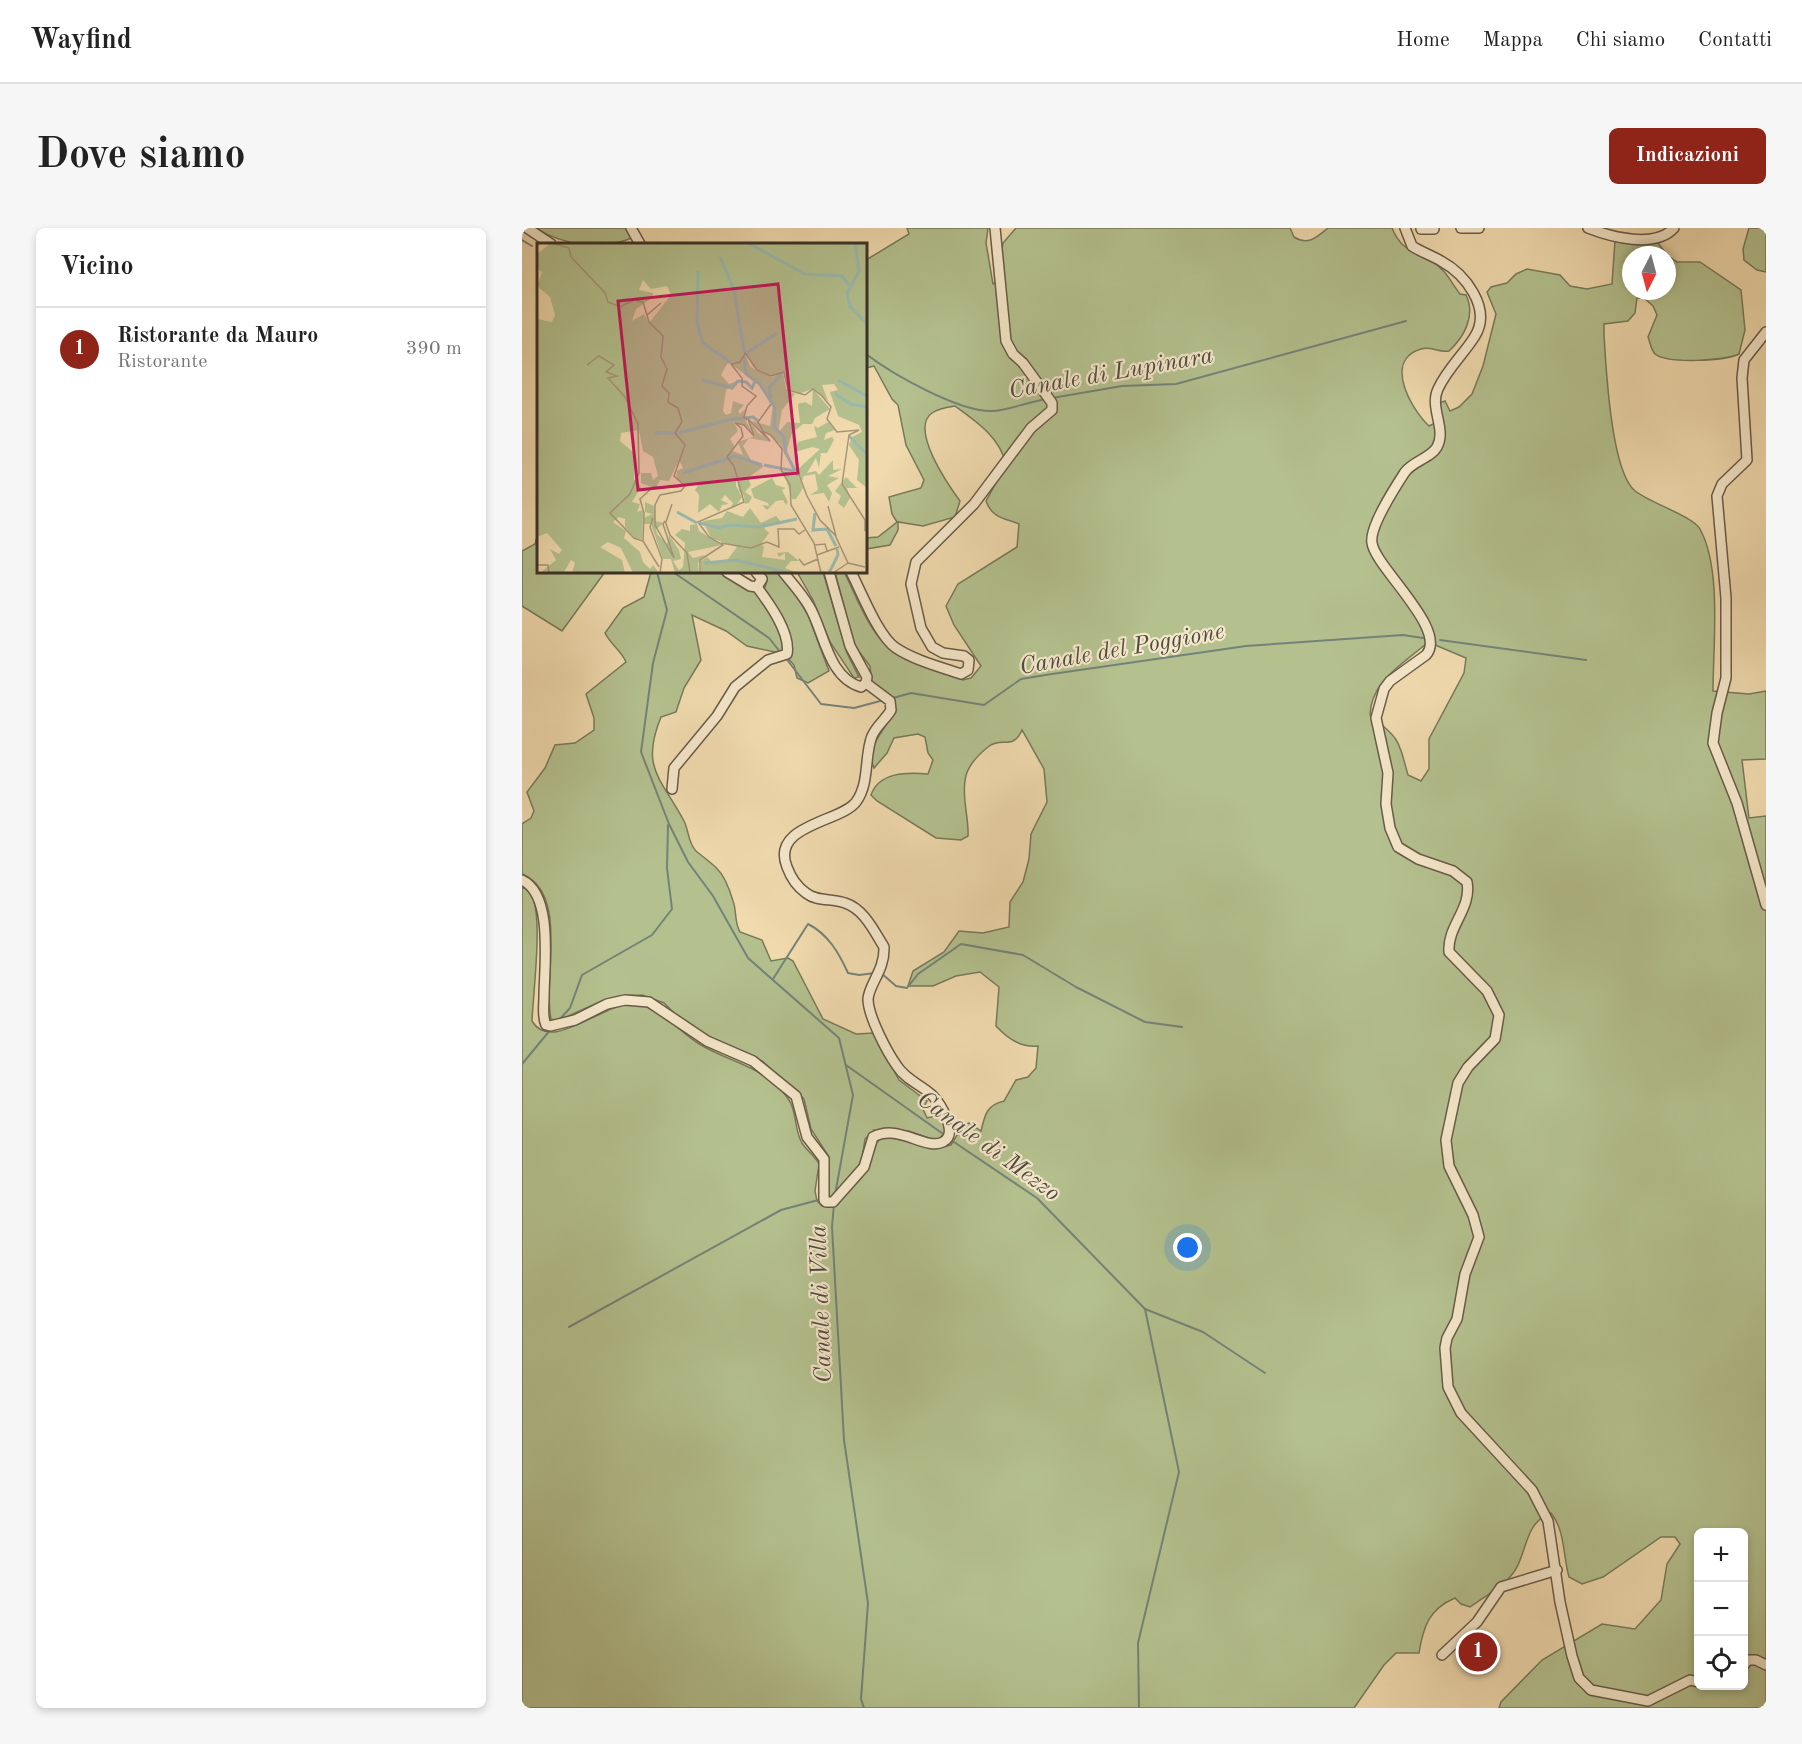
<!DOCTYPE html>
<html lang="it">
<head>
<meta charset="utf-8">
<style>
	:root { --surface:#fff; --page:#f6f6f6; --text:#222; --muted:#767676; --line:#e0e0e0; --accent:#8f2418 }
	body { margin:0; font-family:"Old Standard TT",serif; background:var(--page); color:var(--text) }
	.controls { position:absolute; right:18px; bottom:18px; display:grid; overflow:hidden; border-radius:9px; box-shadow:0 3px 9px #0003 }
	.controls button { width:54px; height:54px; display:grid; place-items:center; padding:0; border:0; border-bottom:2px solid var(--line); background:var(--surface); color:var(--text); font:30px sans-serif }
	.compass { position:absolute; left:1100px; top:18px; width:54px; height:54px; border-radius:50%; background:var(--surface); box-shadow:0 3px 9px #0003; rotate:186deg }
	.you { position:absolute; left:666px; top:1020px; width:21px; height:21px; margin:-15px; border:4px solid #fff; border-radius:50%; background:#1a73e8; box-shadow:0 0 0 9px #1a73e833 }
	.badge { display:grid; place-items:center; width:39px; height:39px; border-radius:50%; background:var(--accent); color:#fff; font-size:20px; font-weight:700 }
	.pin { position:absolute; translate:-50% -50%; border:3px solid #fff; box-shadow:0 2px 6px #0006 }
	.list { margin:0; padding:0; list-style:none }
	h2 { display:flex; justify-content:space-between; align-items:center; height:78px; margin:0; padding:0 24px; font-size:26px }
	h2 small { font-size:20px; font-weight:400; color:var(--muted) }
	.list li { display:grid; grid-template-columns:39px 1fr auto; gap:18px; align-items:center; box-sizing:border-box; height:84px; padding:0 24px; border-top:2px solid var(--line) }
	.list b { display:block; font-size:22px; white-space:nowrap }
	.list p { margin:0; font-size:20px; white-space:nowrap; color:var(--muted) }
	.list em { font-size:20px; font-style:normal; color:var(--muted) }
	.icon { flex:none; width:33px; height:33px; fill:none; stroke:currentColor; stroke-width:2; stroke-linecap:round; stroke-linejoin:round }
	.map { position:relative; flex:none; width:1244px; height:1480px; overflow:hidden; border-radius:9px }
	header { display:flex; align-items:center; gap:36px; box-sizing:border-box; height:84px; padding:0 30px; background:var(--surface); border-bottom:2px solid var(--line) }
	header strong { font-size:28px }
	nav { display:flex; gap:33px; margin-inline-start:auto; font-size:21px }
	.intro { display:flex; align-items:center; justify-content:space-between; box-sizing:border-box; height:144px; padding:0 36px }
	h1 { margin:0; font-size:42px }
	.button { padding:15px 27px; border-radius:9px; background:var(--accent); color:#fff; font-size:21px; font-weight:700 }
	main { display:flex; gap:36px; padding:0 36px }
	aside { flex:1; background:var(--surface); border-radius:9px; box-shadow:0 3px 9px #0003 }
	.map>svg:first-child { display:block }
	.green { fill:#b4c18f; stroke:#77795b; stroke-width:1.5; fill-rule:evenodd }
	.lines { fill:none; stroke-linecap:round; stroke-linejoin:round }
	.stream { stroke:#748379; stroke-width:2 }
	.minor-casing { stroke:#685b49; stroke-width:12 }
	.minor { stroke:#f5e7ca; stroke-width:9 }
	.labels { text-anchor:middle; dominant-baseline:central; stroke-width:4.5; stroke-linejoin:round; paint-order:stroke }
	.water-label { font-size:24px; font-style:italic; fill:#4d4c42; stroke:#f5e7ca }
	.inset-river { fill:none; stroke:#9abaaf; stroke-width:3 }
	.inset-road { fill:none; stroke:#a79678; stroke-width:1.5 }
	.view { fill:#c2185b; fill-opacity:0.15; stroke:#c2185b; stroke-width:3 }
	.inset-edge { fill:none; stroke:#3a3127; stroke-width:3 }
</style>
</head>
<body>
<header>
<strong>Wayfind</strong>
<nav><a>Home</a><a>Mappa</a><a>Chi siamo</a><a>Contatti</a></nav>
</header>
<div class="intro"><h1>Dove siamo</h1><a class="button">Indicazioni</a></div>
<main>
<aside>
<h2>Vicino<small></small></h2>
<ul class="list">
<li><span class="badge">1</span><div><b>Ristorante da Mauro</b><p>Ristorante</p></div><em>390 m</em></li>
</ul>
</aside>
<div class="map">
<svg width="1244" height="1480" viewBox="0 0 1244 1480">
	<rect width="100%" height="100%" fill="#f0daae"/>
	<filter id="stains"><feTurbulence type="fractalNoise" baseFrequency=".00333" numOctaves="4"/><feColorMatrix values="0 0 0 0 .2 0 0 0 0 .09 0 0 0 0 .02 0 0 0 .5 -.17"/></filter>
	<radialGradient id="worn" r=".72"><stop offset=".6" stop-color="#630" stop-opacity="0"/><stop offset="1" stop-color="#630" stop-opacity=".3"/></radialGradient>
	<!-- green -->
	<g class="green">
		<path d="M 14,0 L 105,0 L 110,10 C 80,22 41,18 14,0 Z"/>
		<path d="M 385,0 L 466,0 L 464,15 L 471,56 L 475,53 L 481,15 L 494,0 L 768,0 L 772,9 C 786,18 795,9 806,0 L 870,0 C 880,24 890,20 910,33 C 924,42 928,53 938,66 L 944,67 C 954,88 942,109 927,123 C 917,125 909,118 899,121 C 861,132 889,181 907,198 L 917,193 L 917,175 L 923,173 L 928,183 L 937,179 L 950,166 L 961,138 L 974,86 L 965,64 L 969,59 L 985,55 L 994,46 L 1005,41 L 1038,47 L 1048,58 L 1065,61 L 1090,56 L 1093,13 L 1136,15 L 1145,27 L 1109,27 L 1109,63 L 1145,63 L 1145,27 L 1155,34 L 1178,34 L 1219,62 L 1223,102 L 1217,126 C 1204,133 1145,136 1133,126 C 1129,122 1128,114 1126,109 L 1135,87 L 1131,78 L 1122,70 L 1115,70 L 1113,85 L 1106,93 L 1082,96 L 1082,107 C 1084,140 1089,241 1112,262 C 1125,274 1171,288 1178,301 C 1200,341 1191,417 1191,463 L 1227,466 L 1244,463 L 1244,531 L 1220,532 L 1227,590 L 1244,588 L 1244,1480 L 977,1480 L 979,1474 L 1020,1432 L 1080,1396 L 1113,1401 L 1139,1372 L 1145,1336 L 1158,1316 L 1153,1309 L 1139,1309 L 1081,1349 L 1060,1356 L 1047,1349 C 1041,1328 1043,1302 1029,1285 C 999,1296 1007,1330 987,1350 C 976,1361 961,1370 948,1379 L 939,1376 L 933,1370 C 907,1381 901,1399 897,1425 L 874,1425 L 862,1437 L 832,1480 L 0,1480 L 0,659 C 4,661 8,664 10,668 C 21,690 11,766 10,793 C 30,827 83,772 114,776 C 142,780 155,803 179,817 C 209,835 246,839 267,872 C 275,884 272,901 280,915 C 285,923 293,928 297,936 L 293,963 L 295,973 L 300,978 L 312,978 L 340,949 L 353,916 L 361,909 C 385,910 405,924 429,917 L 441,897 L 447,895 L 459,903 C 463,886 465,877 482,873 L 494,852 L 506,849 L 514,840 L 516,818 C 500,820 485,810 474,798 L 477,759 L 458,744 L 434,748 L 411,758 L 386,758 L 391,743 L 422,724 L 437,703 L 461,705 L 487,699 L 488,674 L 501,654 L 507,631 L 509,606 L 525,574 L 522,541 L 500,502 C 491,523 479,508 466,519 C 456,527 444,540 443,553 C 440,571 447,590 446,608 L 439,612 L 414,610 L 355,573 L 349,567 C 357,544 385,544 406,546 L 411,532 L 406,525 L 403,509 L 396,506 L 372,510 L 365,525 L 352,540 C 342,516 366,502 372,481 L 350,457 L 348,438 L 332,417 L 313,344 L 322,344 C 334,367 345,399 364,417 C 382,433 419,445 441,452 L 449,450 L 459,438 L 432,397 L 424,378 L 436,356 L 495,319 L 497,296 C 482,290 470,290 464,273 L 484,237 C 479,210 454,193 433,178 C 426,179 417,180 410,185 C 387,201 427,258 438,273 L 433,289 L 401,298 L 376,294 L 376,302 L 368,317 L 344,321 L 344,310 L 356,309 L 375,294 L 370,286 L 367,269 L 399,260 L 402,252 L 384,217 L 376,177 L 370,171 L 352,138 L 344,140 L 344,32 L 387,6 ZM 906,414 L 944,430 L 942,445 L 907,511 L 907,541 L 899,553 L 886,547 C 876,511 878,511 848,487 C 849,452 882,436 906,414 ZM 1176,1304 L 1222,1304 L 1222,1458 L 1176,1458 Z"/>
		<path d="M 1227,0 L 1244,0 L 1244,44 L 1235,42 L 1222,32 L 1221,21 Z"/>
		<path d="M 16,305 L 16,344 L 83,344 L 40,403 L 0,378 L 0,323 L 13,316 Z"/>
		<path d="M 129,344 L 196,344 L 235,364 L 243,359 L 245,353 L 239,344 L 255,344 L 269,359 L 286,387 L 307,443 L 286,455 L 275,450 L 272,437 L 262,426 L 225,418 L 204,403 L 170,387 L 179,432 L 162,460 L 154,484 L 139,489 C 118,540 139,550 162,593 C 167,603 166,615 174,623 C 183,631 197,639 203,652 C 206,658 209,666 211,673 C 215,683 212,694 218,704 L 240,712 L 249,733 L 266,730 L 271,733 L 301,791 L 334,806 L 352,805 L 377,852 L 405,873 L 401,881 L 405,890 L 418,887 L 425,902 L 415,913 L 387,903 L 352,902 L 343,911 L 339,937 L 309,970 L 306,968 L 307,929 L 289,901 L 282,871 L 240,833 L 179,805 L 160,793 L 142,775 L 120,767 L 98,768 L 82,772 L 35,793 L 29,791 C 20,752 48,666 0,646 L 0,596 L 9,590 L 12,583 L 5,564 L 23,540 L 33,517 L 53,515 L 72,502 L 72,490 L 64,466 L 104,434 C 99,422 89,417 83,405 L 101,380 L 122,369 Z"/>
		<path d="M 275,344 L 301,344 L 325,425 L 337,449 L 332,450 L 308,414 L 291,372 Z"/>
	</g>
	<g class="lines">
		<!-- stream -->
		<g class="stream">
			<path d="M 0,12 L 10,18"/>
			<path d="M 344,126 C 370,146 437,184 470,183 C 485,183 508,173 525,171"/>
			<path d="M 530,170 L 600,158 L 654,156 L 884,93"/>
			<path d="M 135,344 L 145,382 L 131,435 L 119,524 L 147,596 L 166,634 L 191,668 L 226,730 L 317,810 L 331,867 L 313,967"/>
			<path d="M 151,344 L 247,410 L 259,425"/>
			<path d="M 918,412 L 1064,432"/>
			<path d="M 263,429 L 299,476 L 332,480 L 362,472"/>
			<path d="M 371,470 L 389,465 L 462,477 L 499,451 L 530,446 L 724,418 L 881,407 L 901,410"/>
			<path d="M 359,745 L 374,758 L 385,760 L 396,746 L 439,716 L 501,727 L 554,759 L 623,794 L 660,799"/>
			<path d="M 251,751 L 286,696 C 306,706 317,725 326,745 L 337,747 L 353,745"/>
			<path d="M 37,792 L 48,780 L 60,747 L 130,707 L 150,681 L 145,640 L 146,597"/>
			<path d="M 0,836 L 29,801"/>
			<path d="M 324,837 L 424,908"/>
			<path d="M 429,912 L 515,970 L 623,1081 L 657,1244 L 616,1415 L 617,1480"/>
			<path d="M 312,976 L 310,999 L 322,1212 L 346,1375 L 339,1471 L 342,1480"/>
			<path d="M 623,1081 L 681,1104 L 743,1145"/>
			<path d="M 47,1099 L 259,982 L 300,971"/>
		</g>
		<!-- minor casing -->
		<g class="minor-casing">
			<g id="minor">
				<path d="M 5,0 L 29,16"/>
				<path d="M 109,0 L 118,16"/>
				<path d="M 883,0 L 890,18 C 899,24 909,27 919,33 C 943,46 970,80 953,108 C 942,126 925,141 916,161 C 907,180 925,201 915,219 C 909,230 891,233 883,244 C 874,258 847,299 850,315 C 853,339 927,402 904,427 L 868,453 L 862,461 L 854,490 L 866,545 L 864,576 L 868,600 L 876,619 L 896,631 L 931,643 L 945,654 C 950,681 925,698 927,724 L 965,763 L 977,787 L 973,811 L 946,839 L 936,855 L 924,912 L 927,938 L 951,987 L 957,1009 L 943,1046 L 935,1091 L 925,1110 L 923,1120 L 926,1159 L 939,1185 L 1010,1262 L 1026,1293 L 1038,1374 L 1050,1428 L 1057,1450 L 1069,1462 L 1126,1473 L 1168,1452 L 1176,1454"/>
				<path d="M 939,0 L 957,0"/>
				<path d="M 1066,0 C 1089,9 1133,21 1152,0"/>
				<path d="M 899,1 L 912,1"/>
				<path d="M 1244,104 L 1222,132 L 1220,150 L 1225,232 L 1200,256 L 1195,268 L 1204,370 L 1204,450 L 1195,485 L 1191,515 L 1215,575 L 1244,677"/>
				<path d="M 205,344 L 228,358 L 235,359 L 240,351 L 234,344"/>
				<path d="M 261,344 C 270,355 280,366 287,378 C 302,402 305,449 339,459 L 344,455 L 345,449 L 328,418 L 307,344"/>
				<path d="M 329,344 C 339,363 356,408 374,420 C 392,432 418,439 439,446 L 446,442 L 447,432 L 442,428 L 421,425 L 410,419 L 399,400 L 389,356 L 394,334 L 452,276 L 509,200 L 530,182 L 530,175 L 501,135 L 491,126 L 484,113 L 473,0"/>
				<path d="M 150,561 L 152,540 L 195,488 L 213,459 L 246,432 L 265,426 C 269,405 247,375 235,359"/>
				<path d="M 0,652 C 32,667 22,739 22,769 C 22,778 20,789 24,797 L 28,798 L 53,792 L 85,776 L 103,772 L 127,774 L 185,813 L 231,833 L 274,868 L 285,909 L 302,931 L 302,972 L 304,974 L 311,974 L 342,939 L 351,909 C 377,895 403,923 421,914 C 437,906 419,876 410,867 C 398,856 384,852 375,838 C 365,824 346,788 346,771 C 347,756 363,742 362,719 C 352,703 342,681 323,675 C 310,670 295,674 284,665 C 274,658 269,650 265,639 C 248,597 319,594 334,574 C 348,555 342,528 350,508 C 355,497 364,491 369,482 L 368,473 L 344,455"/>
				<path d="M 920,1427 L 955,1394 L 979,1359 L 1035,1342"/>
				<path d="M 1222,1437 L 1226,1432 L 1234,1432 L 1244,1437"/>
			</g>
		</g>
		<!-- minor -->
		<use href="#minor" class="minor"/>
	</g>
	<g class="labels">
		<!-- water labels -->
		<g class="water-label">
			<text transform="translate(589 146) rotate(-10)">Canale di Lupinara</text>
			<text transform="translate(600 422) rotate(-10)">Canale del Poggione</text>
			<text transform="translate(466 919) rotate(36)">Canale di Mezzo</text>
			<text transform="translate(300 1076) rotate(-92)">Canale di Villa</text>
		</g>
	</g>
	<!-- overview -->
	<g transform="translate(15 15)">
		<rect width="330" height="330" fill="#f0daae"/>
		<path d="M 14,0 L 330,0 L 330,245 L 320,237 L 322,217 L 312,202 L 315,194 L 325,189 L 322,182 L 301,173 L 293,149 L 301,147 L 297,141 L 285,142 L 291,158 L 276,146 L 261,151 L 251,145 L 248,128 L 236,133 L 217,125 L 208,109 L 204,114 L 208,111 L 213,123 L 219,127 L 235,134 L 246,129 L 249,146 L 258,151 L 245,167 L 241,190 L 250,179 L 263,180 L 261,161 L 268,159 L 275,163 L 276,146 L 293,166 L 278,175 L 275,181 L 266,181 L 255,190 L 248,212 L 243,201 L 226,187 L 232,197 L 226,193 L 215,178 L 233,183 L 236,162 L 223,143 L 194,121 L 200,119 L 190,121 L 184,132 L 192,141 L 201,138 L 189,147 L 186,168 L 189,172 L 194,170 L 196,158 L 207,162 L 201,168 L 203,171 L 208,166 L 207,175 L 216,191 L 208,182 L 197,179 L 201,188 L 193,196 L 197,202 L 196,208 L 206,212 L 201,199 L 218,193 L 212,177 L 221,190 L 234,199 L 212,195 L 206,203 L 214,217 L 227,223 L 211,235 L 214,242 L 208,249 L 215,254 L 212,260 L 208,261 L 207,253 L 202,248 L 199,230 L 199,243 L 205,254 L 198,264 L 193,266 L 196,260 L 188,252 L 184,257 L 192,261 L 185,262 L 182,269 L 173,261 L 161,270 L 162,252 L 158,247 L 162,241 L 149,242 L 139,235 L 140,228 L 146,225 L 142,217 L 132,238 L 123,237 L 120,243 L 115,244 L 104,240 L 104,230 L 114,230 L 116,237 L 121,233 L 116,214 L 106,208 L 102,187 L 84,190 L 83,198 L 97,210 L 97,236 L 104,244 L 95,259 L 103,261 L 100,269 L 106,267 L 105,296 L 98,295 L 88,284 L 88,276 L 82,274 L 76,279 L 89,288 L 87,295 L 103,309 L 106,319 L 113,326 L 116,322 L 122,330 L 96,330 L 84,305 L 71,299 L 63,304 L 85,317 L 88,330 L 35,330 L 38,320 L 34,317 L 27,329 L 3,330 L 19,317 L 13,306 L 22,311 L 25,307 L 10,290 L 0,294 L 0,76 L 15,79 L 18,72 L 13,54 L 0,43 L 5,29 L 0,26 L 0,11 ZM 106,37 L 114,46 L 130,43 L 134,52 L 112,80 L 107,71 L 95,78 L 99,66 L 115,55 L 116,50 L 102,47 ZM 291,179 L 298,187 L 289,190 L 287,197 L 295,194 L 297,197 L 290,210 L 284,210 L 282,225 L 279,215 L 270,230 L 279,228 L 282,232 L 296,217 L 296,227 L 305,226 L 291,233 L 302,235 L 290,242 L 295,250 L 292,259 L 287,250 L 273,252 L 281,247 L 278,231 L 267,233 L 265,238 L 259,228 L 283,206 L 275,204 L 258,209 L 261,199 L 280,194 L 277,183 L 281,185 ZM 247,230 L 260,231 L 264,239 L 266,245 L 259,256 L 255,256 ZM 309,234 L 320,245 L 310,245 L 313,255 L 307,265 L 301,260 L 304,253 L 298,248 ZM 235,235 L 239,242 L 249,245 L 245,247 L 251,259 L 249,262 L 246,257 L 239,258 L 230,267 L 225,262 L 232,263 L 231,260 L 217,255 L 214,246 ZM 108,259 L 117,263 L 118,278 L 127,280 L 119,286 L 120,291 L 130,301 L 132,292 L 142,307 L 144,316 L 136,318 L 142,327 L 146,324 L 148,300 L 138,292 L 145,286 L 153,288 L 153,282 L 160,281 L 162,288 L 185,302 L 151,309 L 156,315 L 168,312 L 161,320 L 162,330 L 138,330 L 134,316 L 126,316 L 114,281 L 107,281 L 107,275 L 115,271 L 108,269 ZM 213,265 L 224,280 L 239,273 L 246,281 L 233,280 L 227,285 L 232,290 L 224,301 L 227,304 L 225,314 L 248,317 L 248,310 L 242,314 L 240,310 L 251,309 L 262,318 L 254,318 L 248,325 L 261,330 L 164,330 L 164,318 L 170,314 L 176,320 L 191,316 L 200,304 L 174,295 L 166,278 L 185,275 L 190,268 L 206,274 Z" fill="#b4c18f" fill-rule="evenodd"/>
		<path class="inset-river" d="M 211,0 L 268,31 L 305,33 L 312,42M 318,0 L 322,28 L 310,50 L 313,63 L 330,81M 183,14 L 197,47 L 207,108M 161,28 L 160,80 L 166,100 L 193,119M 208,111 L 240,90M 207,113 L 209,131 L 222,140 L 238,165 L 237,184 L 247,194 L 249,210 L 258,228M 165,137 L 195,145 L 201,138 L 209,139 L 215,145 L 218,138M 301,137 L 330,153M 298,151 L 314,161 L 330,164M 234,155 L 232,145 L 244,132M 118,190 L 137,190M 141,190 L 195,176 L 216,174 L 221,178M 312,193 L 330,211M 227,222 L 257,228M 146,230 L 198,213 L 225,222M 140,269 L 160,280M 278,270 L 276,287 L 290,286 L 299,303M 163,280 L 182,285 L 192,282 L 222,284 L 260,276M 168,320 L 199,317 L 252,330M 292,330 L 301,312 L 300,306"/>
		<path class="inset-road" d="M 15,0 L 32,5 L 34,14 L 68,50 L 71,59 L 83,64 L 97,57 L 106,59 L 112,79 L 126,93 L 124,114 L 130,126 L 125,143 L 132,150 L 131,159 L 141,165 L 145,179 L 138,190 L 148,202 L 137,233 L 148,243M 110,72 L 124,60M 50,122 L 62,113 L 77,122 L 69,129 L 80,133 L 71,135 L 88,154 L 101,181 L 102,230 L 93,251 L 73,270 L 97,295 L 106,298M 210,177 L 207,174 L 210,163 L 219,153 L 205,143 L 205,135 L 194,121 L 203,119 L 208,110 L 220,127 L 234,133 L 247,129 L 251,147 L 268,152 L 276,146 L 285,153 L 294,164 L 290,176 L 300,189 L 322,187 L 312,192 L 305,241 L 328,277 L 328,288M 226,188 L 221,179 L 234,161M 245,229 L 262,232 L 270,253 L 283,277 L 298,292 L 311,320 L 328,324M 291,263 L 299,293M 116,275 L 113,284 L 125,316 L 123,330M 128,278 L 126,281 L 137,315 L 118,282 L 118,262 L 123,252 L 144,248 L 148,243M 128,278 L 133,292 L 150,310 L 153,330M 129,279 L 135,261M 184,300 L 214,305 L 230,299 L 242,304 L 241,286 L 257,286 L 262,291 L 268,287M 277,302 L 288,301 L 290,308M 280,312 L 302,304M 262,316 L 267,322 L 281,316M 0,322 L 11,322 L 12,330M 122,324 L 106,298 L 107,270 L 103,256 L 116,244 L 142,244M 163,330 L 163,317 L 186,302 L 172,294 L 161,279 L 207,259 L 197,223 L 190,214 L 206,193 L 204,185 L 198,180 L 207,182 L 217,193 L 211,176 L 233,198 L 225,188 L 234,192 L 245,206 L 244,227 L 253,242 L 254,262 L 277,300 L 284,330M 296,330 L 311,320"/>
		<path class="view" d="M 241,41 L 261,230 L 101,247 L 81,58 Z"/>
		<rect width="330" height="330" class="inset-edge"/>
	</g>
	<rect width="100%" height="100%" filter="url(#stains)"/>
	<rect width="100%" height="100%" fill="url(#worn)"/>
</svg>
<div class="controls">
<button>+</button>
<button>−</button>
<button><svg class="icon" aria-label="locate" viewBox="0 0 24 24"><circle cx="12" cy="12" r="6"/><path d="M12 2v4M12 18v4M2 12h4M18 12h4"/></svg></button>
</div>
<svg class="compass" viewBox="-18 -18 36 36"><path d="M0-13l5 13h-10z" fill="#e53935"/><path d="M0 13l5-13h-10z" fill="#767676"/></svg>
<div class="you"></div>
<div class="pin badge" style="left:956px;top:1424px">1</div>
</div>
</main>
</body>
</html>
